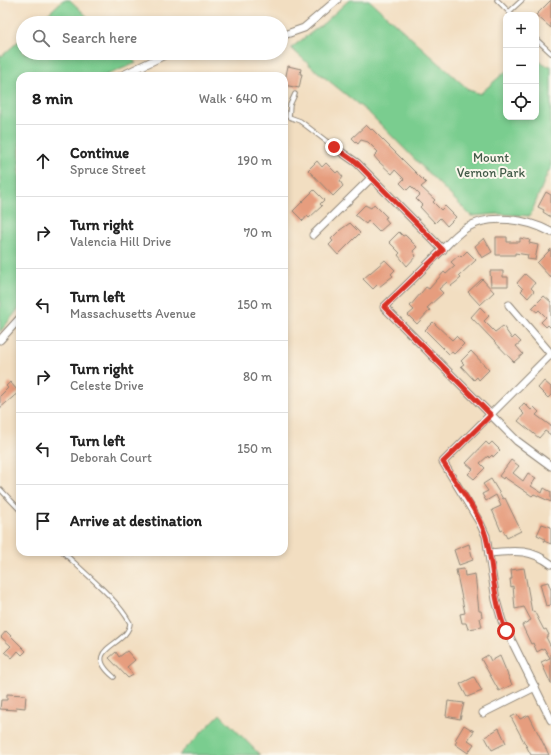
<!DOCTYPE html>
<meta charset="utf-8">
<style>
body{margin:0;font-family:Itim,sans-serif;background:#f6f6f6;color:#222}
.controls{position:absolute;right:12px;top:12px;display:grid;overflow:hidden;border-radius:8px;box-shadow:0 2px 6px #0003}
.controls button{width:36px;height:36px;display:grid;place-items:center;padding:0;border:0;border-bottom:1px solid #e0e0e0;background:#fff;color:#222;font:20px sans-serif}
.stop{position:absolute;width:12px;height:12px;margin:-9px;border:3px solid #d93025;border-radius:50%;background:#fff}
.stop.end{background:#d93025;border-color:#fff;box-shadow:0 1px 4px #0008}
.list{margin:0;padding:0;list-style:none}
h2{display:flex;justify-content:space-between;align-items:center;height:52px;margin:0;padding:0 16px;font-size:17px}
h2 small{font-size:13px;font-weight:400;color:#767676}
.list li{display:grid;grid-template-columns:26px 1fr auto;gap:12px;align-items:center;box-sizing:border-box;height:72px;padding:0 16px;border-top:1px solid #e0e0e0}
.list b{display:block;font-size:15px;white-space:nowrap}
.list p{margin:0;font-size:13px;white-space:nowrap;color:#767676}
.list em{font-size:13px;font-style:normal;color:#767676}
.icon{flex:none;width:22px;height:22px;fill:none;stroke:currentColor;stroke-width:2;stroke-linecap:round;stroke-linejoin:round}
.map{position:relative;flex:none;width:551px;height:755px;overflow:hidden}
.search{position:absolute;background:#fff;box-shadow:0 2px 6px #0003;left:16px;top:16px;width:272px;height:44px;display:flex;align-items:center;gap:10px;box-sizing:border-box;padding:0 14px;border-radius:22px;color:#767676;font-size:15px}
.panel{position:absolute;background:#fff;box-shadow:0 2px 6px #0003;left:16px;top:72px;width:272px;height:484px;border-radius:12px}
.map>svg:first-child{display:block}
.green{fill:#7acd8f;stroke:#527c5d}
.building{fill:#e69d7e}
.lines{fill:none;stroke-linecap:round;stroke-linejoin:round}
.service-casing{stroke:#8e8476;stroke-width:5.5}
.minor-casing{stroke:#8e8476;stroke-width:9}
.service{stroke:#fff;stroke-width:3.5}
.minor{stroke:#fff;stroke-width:7}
.route{stroke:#d93025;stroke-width:5}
.labels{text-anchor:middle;stroke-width:4;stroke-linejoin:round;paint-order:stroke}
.park-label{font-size:13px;fill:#435c49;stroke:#fbf7ec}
</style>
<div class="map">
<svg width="551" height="755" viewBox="0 0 551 755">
<rect width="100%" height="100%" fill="#fbf7ec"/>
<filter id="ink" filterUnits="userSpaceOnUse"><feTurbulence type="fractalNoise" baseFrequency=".025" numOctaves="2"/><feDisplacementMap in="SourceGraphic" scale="8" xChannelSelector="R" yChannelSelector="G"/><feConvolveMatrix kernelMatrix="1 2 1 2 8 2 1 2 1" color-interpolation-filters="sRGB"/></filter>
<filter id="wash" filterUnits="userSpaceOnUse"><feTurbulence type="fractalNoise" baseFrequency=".012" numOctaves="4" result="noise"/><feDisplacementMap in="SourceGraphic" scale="16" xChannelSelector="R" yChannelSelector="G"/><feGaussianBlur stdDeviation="0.9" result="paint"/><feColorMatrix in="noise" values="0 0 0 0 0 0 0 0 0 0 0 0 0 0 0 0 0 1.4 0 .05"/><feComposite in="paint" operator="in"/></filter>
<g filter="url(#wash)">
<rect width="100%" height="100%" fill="#f2dec1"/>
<g class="green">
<path d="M63,0H70L94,23H38Z"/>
<path d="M349,0H369L469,90L480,94L506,71V117H536V57L544,65L551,66V169L548,172L530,216L499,214L471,216L370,114L313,68L291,48L324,23Z"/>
<path d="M23,37V53H126L136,63L104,76H20V307L0,332V54L2,56Z"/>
<path d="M220,714L260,755H179Z"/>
</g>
<g id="blocks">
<g class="building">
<path d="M551,0V28L536,15Z"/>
<path d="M288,66L301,69L300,74H302L299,88L284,85Z"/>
<path d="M366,125L371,130L372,129L426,183L421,187L435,200L433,202L441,210L445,206L456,217L447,226L440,218L435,223L420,207L422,205L416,199L420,195L411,186L407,190L400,183L404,179L395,170L392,174L378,161L374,156L378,152L368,142L361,140L358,144L352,138Z"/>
<path d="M317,161L322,167L326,163L336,173L338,171L343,177L340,181L343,186L333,196L308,170Z"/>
<path d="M314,190L324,200L320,204L322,206L309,218L307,216L303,221L293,211Z"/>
<path d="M546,192L551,195V217L543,212L544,210L538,207Z"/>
<path d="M374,204L387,217L385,218L389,223L379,232L368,221L366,224L355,215L365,205L371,208Z"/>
<path d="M350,223L360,233L338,255L329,245L333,241L331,239L340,230Z"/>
<path d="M399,232L403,236L405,235L417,247L413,251L416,256L407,266L398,255L400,253L389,242Z"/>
<path d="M496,237H507V242H520V238L530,240L529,243L538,245L535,260L527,259L528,255L515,253V255H496Z"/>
<path d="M484,238L492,252L482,258L475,246Z"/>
<path d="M551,249V278L537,263Z"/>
<path d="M467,251L476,260L459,276L461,278L455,283L451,286L447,282L439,289L443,293L427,308L430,310L417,324L408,315L414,310L410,306L426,287L429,289L444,272L446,274L455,266L451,262L459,255L461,257Z"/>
<path d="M385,260L395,270L391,274L393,276L379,287L377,285L373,289L363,279Z"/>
<path d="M490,271H503V277H508V286H491Z"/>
<path d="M525,274L535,283L531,288L534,291L528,298L521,291L523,289L517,283Z"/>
<path d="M482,279L494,292L480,305L468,292Z"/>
<path d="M544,296L551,302V328L548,325L546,327L541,322L546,317L539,310L537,312L532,308Z"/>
<path d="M480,307L489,316L484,321L495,332L503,326L512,339L515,336L521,342L516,346L523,354L514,362L471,317Z"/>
<path d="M433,322L452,340L456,336L464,344L454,354L452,352L449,354L425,330Z"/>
<path d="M471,351L489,370L479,380L477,377L474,380L461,366L464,364L461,361Z"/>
<path d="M544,381L551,387V395L548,398L538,388Z"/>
<path d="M10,382L19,392L0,408V396L8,388L6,386Z"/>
<path d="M524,403L531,410L534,407L539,412L536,415L551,426V435L545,431L539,438L518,421L524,414L519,409Z"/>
<path d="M486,442L489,445L492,442L500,450L493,457L492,455L489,458L488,456L480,463L485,468L474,479L468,474L473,469L466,463Z"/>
<path d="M511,460L519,466L513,473L523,481L528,473L536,478L531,486L542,493L544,488L551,492V502L534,494L532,496L504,477L503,479L499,476Z"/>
<path d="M491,479L503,499L505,498L521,531L507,538L503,530L501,531L493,512L492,510L501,506L496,495L486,501L482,494L488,491L483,484Z"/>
<path d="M542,524L551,527V544L544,541L545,539L537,535Z"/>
<path d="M469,544L473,560L459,565L454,550Z"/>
<path d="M524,568L532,612L534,611L544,630L546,629L549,635L546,637L551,647V684L541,662L550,658L544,648L537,652L533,643L531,644L522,625L531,620L524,607L515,609L513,586L511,587L510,579H512L511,570Z"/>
<path d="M464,569L465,576L475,574L479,611H481L482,617L480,618L482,627L468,629L466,623H462L460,614L465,613L456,570Z"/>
<path d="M548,582L551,590V605L546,606L540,584Z"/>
<path d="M6,631L26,651L22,655L18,651L12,658L5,652L11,646L1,637Z"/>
<path d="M127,651L135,660L127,667L133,675L128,678L109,658L116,652L119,657Z"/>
<path d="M488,655L491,661L500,656L512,685L499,691L481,659Z"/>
<path d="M474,677L482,691L467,697L460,684Z"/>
<path d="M7,694L26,695L25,708L16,707V710L0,709L1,700H7Z"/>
<path d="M448,701L464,703L460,719L446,716Z"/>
<path d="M517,714L520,719L529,715L549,755H531L511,717Z"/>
<path d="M464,725L474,731L468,740L474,744L468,753L455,744L457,741L455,740Z"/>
<path d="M499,728L506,743L492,750L485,737Z"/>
</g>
</g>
</g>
<g filter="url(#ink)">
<use href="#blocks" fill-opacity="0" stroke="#8e8476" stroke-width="1"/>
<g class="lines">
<defs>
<g id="service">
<path d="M497,0L512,15"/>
<path d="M509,12L522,0"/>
<path d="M536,39L551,53"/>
<path d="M295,94L290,105L289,117L300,121L334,147"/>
<path d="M0,489L20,510"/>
<path d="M63,552C83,572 117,598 130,623C129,646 79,648 114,677"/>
</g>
<g id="minor">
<path d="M281,36L304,28L337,0"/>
<path d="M121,76L169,53"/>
<path d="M334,147L357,163L443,250"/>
<path d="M551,232C527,219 490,213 466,228C455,235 446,246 437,255C419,273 402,290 384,307L517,441L551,466"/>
<path d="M313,235L371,178"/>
<path d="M509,305L551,354"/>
<path d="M0,340L20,318"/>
<path d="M551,354L443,462L480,523L486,536L496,600L502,621L551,720"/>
<path d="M489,553C514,551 529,548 551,564"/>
<path d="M483,713L535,687"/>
</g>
</defs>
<use href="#service" class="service-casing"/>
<use href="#minor" class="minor-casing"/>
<use href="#service" class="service"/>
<use href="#minor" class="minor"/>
</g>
</g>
<g class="lines" filter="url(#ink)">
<path class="route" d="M334,147L357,163L443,250L384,307L491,415L443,462C456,483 480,514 486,537C494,568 493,601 506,631"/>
</g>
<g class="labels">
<g class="park-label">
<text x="491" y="162">Mount<tspan x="491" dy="15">Vernon Park</tspan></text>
</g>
</g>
</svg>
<div class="controls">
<button>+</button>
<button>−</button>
<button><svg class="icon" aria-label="locate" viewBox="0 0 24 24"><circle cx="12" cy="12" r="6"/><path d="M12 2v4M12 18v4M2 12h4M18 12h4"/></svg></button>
</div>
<div class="stop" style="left:506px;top:631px"></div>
<div class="stop end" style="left:334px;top:147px"></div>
<div class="search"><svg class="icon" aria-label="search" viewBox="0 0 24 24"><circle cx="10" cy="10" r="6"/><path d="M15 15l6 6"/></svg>Search here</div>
<section class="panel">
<h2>8 min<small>Walk · 640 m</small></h2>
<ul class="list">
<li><svg class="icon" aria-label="ahead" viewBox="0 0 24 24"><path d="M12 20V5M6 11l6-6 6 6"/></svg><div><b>Continue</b><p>Spruce Street</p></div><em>190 m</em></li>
<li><svg class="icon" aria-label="right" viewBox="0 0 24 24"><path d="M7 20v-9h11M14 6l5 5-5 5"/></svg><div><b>Turn right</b><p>Valencia Hill Drive</p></div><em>70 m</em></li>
<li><svg class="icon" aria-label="left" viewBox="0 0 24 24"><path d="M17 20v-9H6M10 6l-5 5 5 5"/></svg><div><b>Turn left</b><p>Massachusetts Avenue</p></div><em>150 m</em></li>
<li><svg class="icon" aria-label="right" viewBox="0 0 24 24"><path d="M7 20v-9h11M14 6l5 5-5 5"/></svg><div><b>Turn right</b><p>Celeste Drive</p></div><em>80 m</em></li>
<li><svg class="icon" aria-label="left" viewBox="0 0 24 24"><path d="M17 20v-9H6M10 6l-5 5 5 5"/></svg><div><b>Turn left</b><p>Deborah Court</p></div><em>150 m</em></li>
<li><svg class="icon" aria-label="arrive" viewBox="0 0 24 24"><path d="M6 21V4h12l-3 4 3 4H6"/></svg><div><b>Arrive at destination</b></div></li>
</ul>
</section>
</div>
